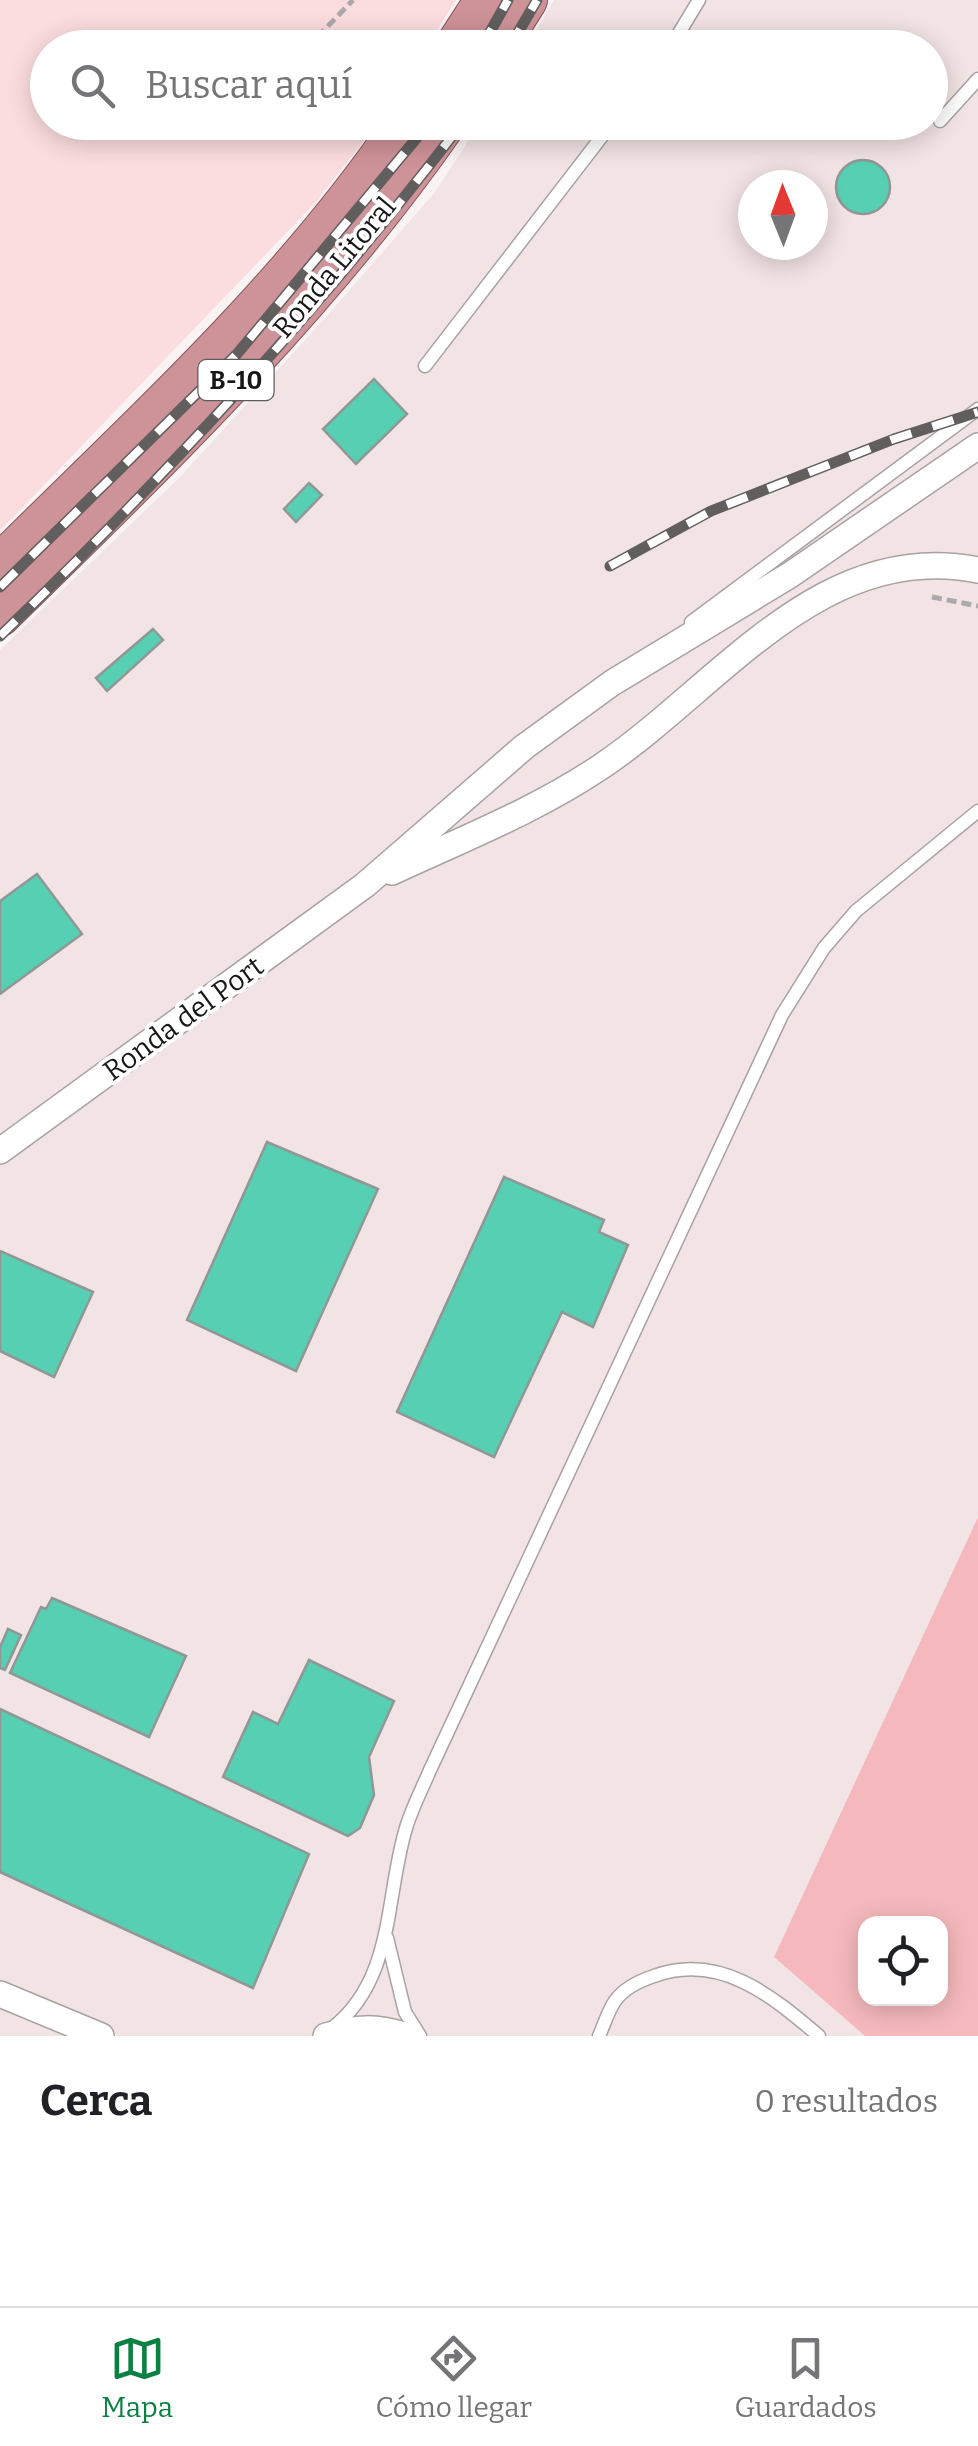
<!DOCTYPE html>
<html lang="es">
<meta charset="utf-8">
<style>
body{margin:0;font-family:Bitter,serif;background:#f2f2f2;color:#202124}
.controls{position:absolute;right:30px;bottom:30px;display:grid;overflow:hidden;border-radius:20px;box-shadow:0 5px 25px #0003}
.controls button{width:90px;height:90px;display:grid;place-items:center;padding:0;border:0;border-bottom:2px solid #e0e0e0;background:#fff;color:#202124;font:50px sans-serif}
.compass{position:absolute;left:738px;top:170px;width:90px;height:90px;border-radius:50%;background:#fff;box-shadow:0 5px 25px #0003;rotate:359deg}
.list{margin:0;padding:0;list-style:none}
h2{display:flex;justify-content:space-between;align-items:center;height:130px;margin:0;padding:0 40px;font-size:42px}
h2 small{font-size:32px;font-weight:400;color:#757577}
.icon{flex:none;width:55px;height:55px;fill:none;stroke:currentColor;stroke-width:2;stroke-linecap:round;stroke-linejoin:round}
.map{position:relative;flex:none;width:978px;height:2036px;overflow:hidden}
.search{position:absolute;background:#fff;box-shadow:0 5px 25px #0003;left:30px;right:30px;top:30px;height:110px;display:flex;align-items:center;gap:25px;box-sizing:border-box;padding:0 35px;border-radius:55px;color:#757577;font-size:38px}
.sheet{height:270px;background:#fff}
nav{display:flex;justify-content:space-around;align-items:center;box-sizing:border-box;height:140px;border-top:2px solid #e0e0e0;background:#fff;font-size:28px;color:#757577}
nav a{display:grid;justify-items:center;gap:5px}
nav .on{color:#0b8043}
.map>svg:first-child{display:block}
.built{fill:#f2e3e4;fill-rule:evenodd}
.green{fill:#fcdddf}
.water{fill:#f5b9bd;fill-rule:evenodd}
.building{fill:#56cfb3;stroke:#919795;stroke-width:2.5}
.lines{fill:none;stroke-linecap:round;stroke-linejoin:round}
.service-casing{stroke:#a8a2a2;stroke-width:15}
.minor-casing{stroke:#a8a2a2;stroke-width:28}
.trunk-casing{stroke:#86565a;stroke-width:42}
.path{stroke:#ada8a9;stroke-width:5;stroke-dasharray:10 5;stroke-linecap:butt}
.service{stroke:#fff;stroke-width:12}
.minor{stroke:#fff;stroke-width:25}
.trunk{stroke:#ce9398;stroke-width:40}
.rail-casing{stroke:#615e5e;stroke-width:11}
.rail{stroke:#fff;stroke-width:8;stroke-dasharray:22;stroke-linecap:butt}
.labels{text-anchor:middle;stroke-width:8;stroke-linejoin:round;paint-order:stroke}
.shield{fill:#fff;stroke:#5d5c5c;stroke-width:2.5}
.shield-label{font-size:25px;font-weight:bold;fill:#181616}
.street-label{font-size:28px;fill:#181616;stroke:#fff}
</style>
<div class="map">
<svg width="978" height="2036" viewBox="0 0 978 2036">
<rect width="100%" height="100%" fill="#faf3f4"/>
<path class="built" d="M554,0H978V1517L774,1957L865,2036H0V650L180,477L326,317L435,192L480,123L930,122V48L526,47ZM753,185H813V245H753Z"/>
<path class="green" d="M0,0H456L426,47L48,48V122L378,123L315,203L0,531Z"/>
<path class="water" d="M978,1517V2036H865L774,1957ZM866,1924H940V1998H866Z"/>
<g class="building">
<circle cx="863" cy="187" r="27"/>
<path d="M374,379L407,414L356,464L323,429Z"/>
<path d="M309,483L322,495L296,522L284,509Z"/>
<path d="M153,629L163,640L107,691L96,678Z"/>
<path d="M37,874L82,934L0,994V901Z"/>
<path d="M267,1142L378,1189L296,1371L187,1320Z"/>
<path d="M504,1177L604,1220L599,1232L628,1245L593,1327L562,1312L494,1457L397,1412Z"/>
<path d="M0,1251L93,1292L54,1377L0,1351Z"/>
<path d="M52,1598L186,1656L149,1737L10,1673L41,1607L46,1609Z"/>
<path d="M8,1629L21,1635L5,1670L0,1668V1647Z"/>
<path d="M309,1660L394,1701L369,1757L374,1795L360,1828L348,1836L223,1777L253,1712L278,1724Z"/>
<path d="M0,1709L309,1854L253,1988L0,1872Z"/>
</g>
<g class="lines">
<defs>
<g id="service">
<path d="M670,48L699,0"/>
<path d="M940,121L978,79"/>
<path d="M425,366L613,122"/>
<path d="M691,622L978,409"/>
<path d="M387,1938L405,2012L420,2036"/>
<path d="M331,2029C395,1980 385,1897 406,1828C412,1808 422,1789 430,1770L782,1015L824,948L856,911L978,811"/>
<path d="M599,2036C604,2025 608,2011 615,2001C624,1988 639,1981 654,1976C720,1952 772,1996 819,2036"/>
</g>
<g id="minor">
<path d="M392,872C463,839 537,810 602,766C718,688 821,538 978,570"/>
<path d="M0,1151L365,885L524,747L612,683L790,575L978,446"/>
<path d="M0,1994L101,2036"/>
<path d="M326,2036C355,2027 377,2026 406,2036"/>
</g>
<g id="trunk">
<path d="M454,48L485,0"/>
<path d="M497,48L527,0"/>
<path d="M0,564C141,424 292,288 404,122"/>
<path d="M0,616C159,460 319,306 447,122"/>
</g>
</defs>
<use href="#service" class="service-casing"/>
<use href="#minor" class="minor-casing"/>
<use href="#trunk" class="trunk-casing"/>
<g class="path">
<path d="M307,48L353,0"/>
<path d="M932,597L978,606"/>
</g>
<use href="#service" class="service"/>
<use href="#minor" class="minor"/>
<use href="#trunk" class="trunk"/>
<defs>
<g id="rail">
<path d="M481,48L508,0"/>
<path d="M509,48L537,0"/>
<path d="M610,566L711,511L894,439L978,412"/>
<path d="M0,587L237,354L430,122"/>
<path d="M0,636C169,473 320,309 463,122"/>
</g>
</defs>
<use href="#rail" class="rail-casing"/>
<use href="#rail" class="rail"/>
</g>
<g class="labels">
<rect class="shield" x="198.5" y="360" width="75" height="40" rx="8"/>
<g class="shield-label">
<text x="236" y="389">B-10</text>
</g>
<g class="street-label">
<text transform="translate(334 267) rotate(-50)" y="10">Ronda Litoral</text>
<text transform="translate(183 1018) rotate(-36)" y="10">Ronda del Port</text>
</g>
</g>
</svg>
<div class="controls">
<button><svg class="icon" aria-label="locate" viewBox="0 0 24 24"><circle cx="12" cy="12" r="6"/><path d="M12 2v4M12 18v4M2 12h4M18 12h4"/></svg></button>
</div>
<svg class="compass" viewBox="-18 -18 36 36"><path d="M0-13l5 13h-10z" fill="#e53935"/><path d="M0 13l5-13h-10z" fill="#757577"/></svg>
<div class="search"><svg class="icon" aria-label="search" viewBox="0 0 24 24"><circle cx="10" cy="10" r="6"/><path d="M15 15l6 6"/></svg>Buscar aquí</div>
</div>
<section class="sheet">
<h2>Cerca<small>0 resultados</small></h2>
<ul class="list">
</ul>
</section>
<nav>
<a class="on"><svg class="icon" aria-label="map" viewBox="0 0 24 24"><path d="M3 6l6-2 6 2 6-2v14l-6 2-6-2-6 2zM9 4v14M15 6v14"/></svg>Mapa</a>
<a><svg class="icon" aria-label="directions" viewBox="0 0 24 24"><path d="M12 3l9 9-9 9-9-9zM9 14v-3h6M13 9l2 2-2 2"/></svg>Cómo llegar</a>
<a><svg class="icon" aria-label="saved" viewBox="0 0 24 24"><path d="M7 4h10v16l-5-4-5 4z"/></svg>Guardados</a>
</nav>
